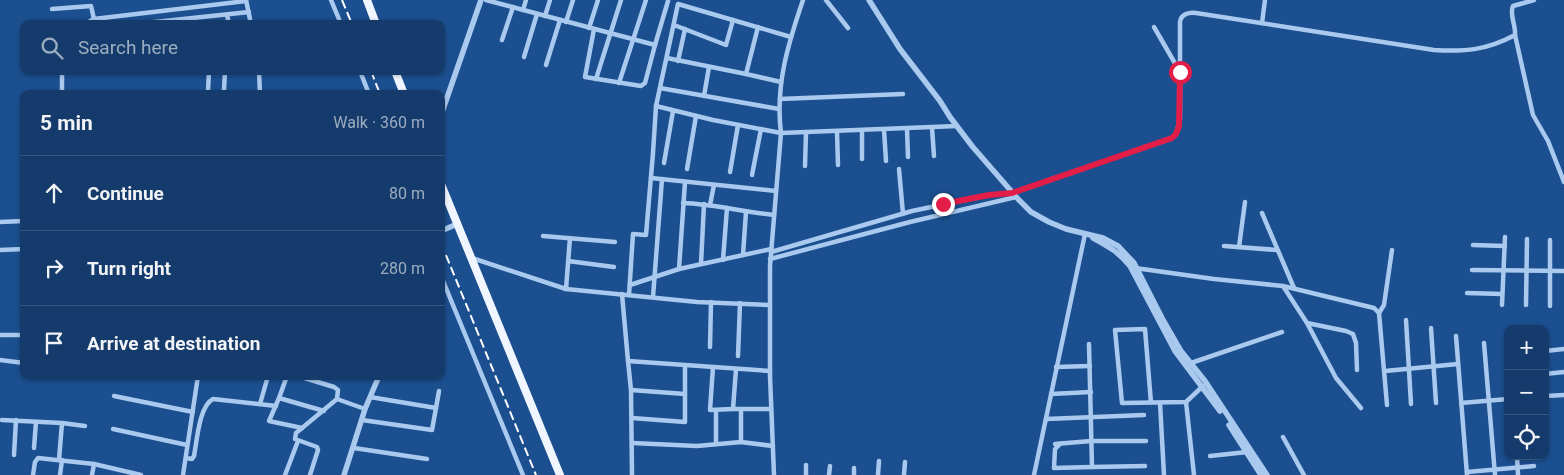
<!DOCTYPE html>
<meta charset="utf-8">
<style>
body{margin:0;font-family:Roboto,sans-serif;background:#214673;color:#f1f3f6}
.controls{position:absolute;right:15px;bottom:15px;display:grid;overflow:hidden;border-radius:10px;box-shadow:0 1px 4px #0004}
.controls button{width:45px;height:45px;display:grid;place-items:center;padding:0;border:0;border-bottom:1px solid #33557e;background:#143b6b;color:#f1f3f6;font:25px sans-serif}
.stop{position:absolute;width:15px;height:15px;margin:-11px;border:4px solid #e11d48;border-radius:50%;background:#fff}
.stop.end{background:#e11d48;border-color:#fff;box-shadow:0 1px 5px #0008}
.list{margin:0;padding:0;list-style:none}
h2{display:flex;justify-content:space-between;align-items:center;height:65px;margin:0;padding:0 20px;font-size:21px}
h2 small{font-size:16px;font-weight:400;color:#9dadc1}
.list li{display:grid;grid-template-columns:32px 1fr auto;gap:15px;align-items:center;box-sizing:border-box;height:75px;padding:0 20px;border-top:1px solid #33557e}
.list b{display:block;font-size:19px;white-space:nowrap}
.list em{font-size:16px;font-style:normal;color:#9dadc1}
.icon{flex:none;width:28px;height:28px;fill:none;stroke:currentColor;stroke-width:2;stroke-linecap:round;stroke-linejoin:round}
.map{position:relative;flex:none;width:1564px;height:475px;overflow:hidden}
.search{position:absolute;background:#143b6b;box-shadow:0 1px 4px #0004;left:20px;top:20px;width:425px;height:55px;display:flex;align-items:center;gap:12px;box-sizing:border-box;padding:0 18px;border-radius:10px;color:#9dadc1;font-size:19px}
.panel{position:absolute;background:#143b6b;box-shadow:0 1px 4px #0004;left:20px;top:90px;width:425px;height:290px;border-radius:10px}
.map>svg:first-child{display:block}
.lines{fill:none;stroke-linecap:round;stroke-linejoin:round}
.minor{stroke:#a9c9ee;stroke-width:4.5}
.tertiary{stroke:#a9c9ee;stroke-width:5.5}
.primary{stroke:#f0f6ff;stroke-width:8}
.rail{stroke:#fff;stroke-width:2;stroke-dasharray:9 4;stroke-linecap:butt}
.route{stroke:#e11d48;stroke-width:6}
</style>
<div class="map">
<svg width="1564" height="475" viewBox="0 0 1564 475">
<rect width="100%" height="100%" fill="#1b4f8f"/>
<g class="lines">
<g class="minor">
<path d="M246,0L251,24"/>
<path d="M331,0L341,24"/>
<path d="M486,0L655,45L645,83L641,86L585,77L594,29"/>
<path d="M826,0L848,28"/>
<path d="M52,9L91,6L94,19"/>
<path d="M523,10L526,0"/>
<path d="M227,15L229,24"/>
<path d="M545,16L550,0"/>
<path d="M566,22L573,0"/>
<path d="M1262,23L1265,0"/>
<path d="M90,24V21L94,19L246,1"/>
<path d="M136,24L249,12"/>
<path d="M674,25L726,45L733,20"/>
<path d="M758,27L746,74L781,82"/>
<path d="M1154,27L1180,72"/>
<path d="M589,28L598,0"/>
<path d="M1515,35L1533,115L1548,141L1564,182"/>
<path d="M502,40L513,7"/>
<path d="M655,45L668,1"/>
<path d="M524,57L537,14"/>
<path d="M667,58L746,74"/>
<path d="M678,61L685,29"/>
<path d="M546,65L560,20"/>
<path d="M62,71V94"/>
<path d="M209,71L208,91L210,94"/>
<path d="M259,71L260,94"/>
<path d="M360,71L369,94"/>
<path d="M596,79L621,0"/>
<path d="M619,83L646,0"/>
<path d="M660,88L779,109"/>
<path d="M222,94L224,90L225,71"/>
<path d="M704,96L709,67"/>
<path d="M780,99L903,94"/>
<path d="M656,106L678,4L791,37"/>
<path d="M932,128L934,156"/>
<path d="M907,129L908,157"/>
<path d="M884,130L886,161"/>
<path d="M837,132L838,165"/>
<path d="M862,159V131"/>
<path d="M664,163L673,111"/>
<path d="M805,166L806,132"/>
<path d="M687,169L696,116"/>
<path d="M899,169L903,214"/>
<path d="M730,172L738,125"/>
<path d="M752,175L761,129"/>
<path d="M651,178L776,191"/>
<path d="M683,203C714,204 743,212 774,215"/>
<path d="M710,205L714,185"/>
<path d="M1262,213L1294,288"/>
<path d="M0,222L24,221"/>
<path d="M543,236L615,242"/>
<path d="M1473,245L1505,246"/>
<path d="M1224,246L1277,250"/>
<path d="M1239,247L1245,202"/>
<path d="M0,250L24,249"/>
<path d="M771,252L912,211L989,195L1012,193L1172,138L1176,134L1180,119V22C1181,14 1189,12 1196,13L1434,50C1465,52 1487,50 1515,35C1516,25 1509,14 1513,6L1534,0"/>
<path d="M743,255L746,212"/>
<path d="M472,258L566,289L697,302L770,305"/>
<path d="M770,259L910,222L1016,197"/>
<path d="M723,260L727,208"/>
<path d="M568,261L614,267"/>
<path d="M701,264L704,204"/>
<path d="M1135,268L1214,279L1283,286L1374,308L1379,313L1387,405"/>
<path d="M679,269L685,182"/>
<path d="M1472,270L1564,271"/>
<path d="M441,276L523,475"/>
<path d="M630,285L679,269L771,249"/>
<path d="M1283,286L1307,323L1336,378L1361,408"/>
<path d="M566,289L570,238"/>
<path d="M1467,293L1502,294"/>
<path d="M622,294L628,361"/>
<path d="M629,295L633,234L646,235L653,153L656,106L713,120L781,133L957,126"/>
<path d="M653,297L662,179"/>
<path d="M1502,305L1505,237"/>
<path d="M1526,305L1527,239"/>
<path d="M1550,306V240"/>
<path d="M1379,313L1384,305L1392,250"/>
<path d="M1406,320L1411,404"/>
<path d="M1307,323L1346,331L1353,334L1356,343L1357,370"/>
<path d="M1431,328L1436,403"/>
<path d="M0,335H24"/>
<path d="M1456,336L1467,475"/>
<path d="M1484,343L1495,475"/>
<path d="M1089,344L1092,467L1145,466"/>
<path d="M1508,345V346"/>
<path d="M710,347L711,302"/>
<path d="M1545,351L1564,349"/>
<path d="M738,356L740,303"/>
<path d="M0,360L24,363"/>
<path d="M1191,363L1282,332"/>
<path d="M713,367L710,410L733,409"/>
<path d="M1056,367L1090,366"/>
<path d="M736,369L733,409H771"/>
<path d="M1385,371L1458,364"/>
<path d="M1545,374L1564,372"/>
<path d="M287,376L279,398L324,411"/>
<path d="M298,376L334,387L338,390L337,399"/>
<path d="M631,390L685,394"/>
<path d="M1051,394L1091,392"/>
<path d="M114,396L193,412"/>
<path d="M1545,396L1564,395"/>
<path d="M279,398L269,421L302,428"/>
<path d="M1186,402L1194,475"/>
<path d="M1151,403L1145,329L1115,330L1122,403L1186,402L1203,386"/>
<path d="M1160,403L1164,475"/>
<path d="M1461,403L1508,399"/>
<path d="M260,404L268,376"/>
<path d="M436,408L439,391"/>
<path d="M741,409V442"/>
<path d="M716,410V444"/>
<path d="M632,418L685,422V366"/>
<path d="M1046,419L1144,415"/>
<path d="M2,420L62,423L59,460"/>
<path d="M362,420L432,430L436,408L370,397"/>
<path d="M62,423L85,426"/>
<path d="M113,429L187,445"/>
<path d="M1283,437L1304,475"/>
<path d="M632,443L697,446L741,442L773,446"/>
<path d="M1055,444L1091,441H1146"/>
<path d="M1060,444L1055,449L1054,468L1092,467"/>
<path d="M34,448L36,422"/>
<path d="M354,448L427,459"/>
<path d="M14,455L16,420"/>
<path d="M1210,456L1247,452"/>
<path d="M1517,456L1518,475"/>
<path d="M186,458L192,459L194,456C197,441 199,406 213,399L276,406"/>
<path d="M806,465V475"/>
<path d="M1467,472L1534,466"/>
<path d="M33,475L35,462L38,458L94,464L141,475"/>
<path d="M60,475L62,460"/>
<path d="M92,475L94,464"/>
<path d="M183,475L198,376"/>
<path d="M285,475L298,441"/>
<path d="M310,475L318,450L317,447L295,439L296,433L337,399L365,409"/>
<path d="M632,475L631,390L628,361L770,371"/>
<path d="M774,475L770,376V266L781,133C775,86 788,44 803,0"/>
<path d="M829,475L830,466"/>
<path d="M854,475V468"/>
<path d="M878,475L879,461"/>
<path d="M904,475L905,462"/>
<path d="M1034,475L1085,234"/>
</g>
<g class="tertiary">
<path d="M869,0L900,49L940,101L950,117L972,146L1018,199L1031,212L1049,222L1066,229L1103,238L1118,246L1134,263L1162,318L1181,351L1205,381L1267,475"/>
<path d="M441,115L481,0"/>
<path d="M441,231L457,224"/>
<path d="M1093,238C1108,246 1120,253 1130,266L1175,351L1220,411"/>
<path d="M1229,425L1261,475"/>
<path d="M344,475L365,409L379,376"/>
</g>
<g class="primary">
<path d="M367,0L376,24"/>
<path d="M395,71L404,94"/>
<path d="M441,184L560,475"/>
</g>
<g class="rail">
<path d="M342,0L352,24"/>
<path d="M371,71L380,94"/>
<path d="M441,243L536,475"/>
</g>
</g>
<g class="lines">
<path class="route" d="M943,204L989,195L1012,193L1172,138L1176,134L1179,126L1180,72"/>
</g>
</svg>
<div class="controls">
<button>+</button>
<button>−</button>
<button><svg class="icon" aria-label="locate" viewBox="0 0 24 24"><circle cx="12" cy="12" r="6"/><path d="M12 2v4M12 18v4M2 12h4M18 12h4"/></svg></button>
</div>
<div class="stop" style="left:1180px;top:72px"></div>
<div class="stop end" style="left:943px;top:204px"></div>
<div class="search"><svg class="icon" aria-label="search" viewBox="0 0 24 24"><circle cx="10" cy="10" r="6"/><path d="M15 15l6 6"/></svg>Search here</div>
<section class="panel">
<h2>5 min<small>Walk · 360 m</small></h2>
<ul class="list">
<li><svg class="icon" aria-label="ahead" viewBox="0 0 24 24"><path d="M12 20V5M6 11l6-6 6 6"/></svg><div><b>Continue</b></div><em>80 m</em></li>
<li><svg class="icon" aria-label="right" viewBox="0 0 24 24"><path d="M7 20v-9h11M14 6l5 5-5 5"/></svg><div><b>Turn right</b></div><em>280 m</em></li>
<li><svg class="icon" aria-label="arrive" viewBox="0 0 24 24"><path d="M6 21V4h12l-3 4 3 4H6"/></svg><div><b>Arrive at destination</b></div></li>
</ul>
</section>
</div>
